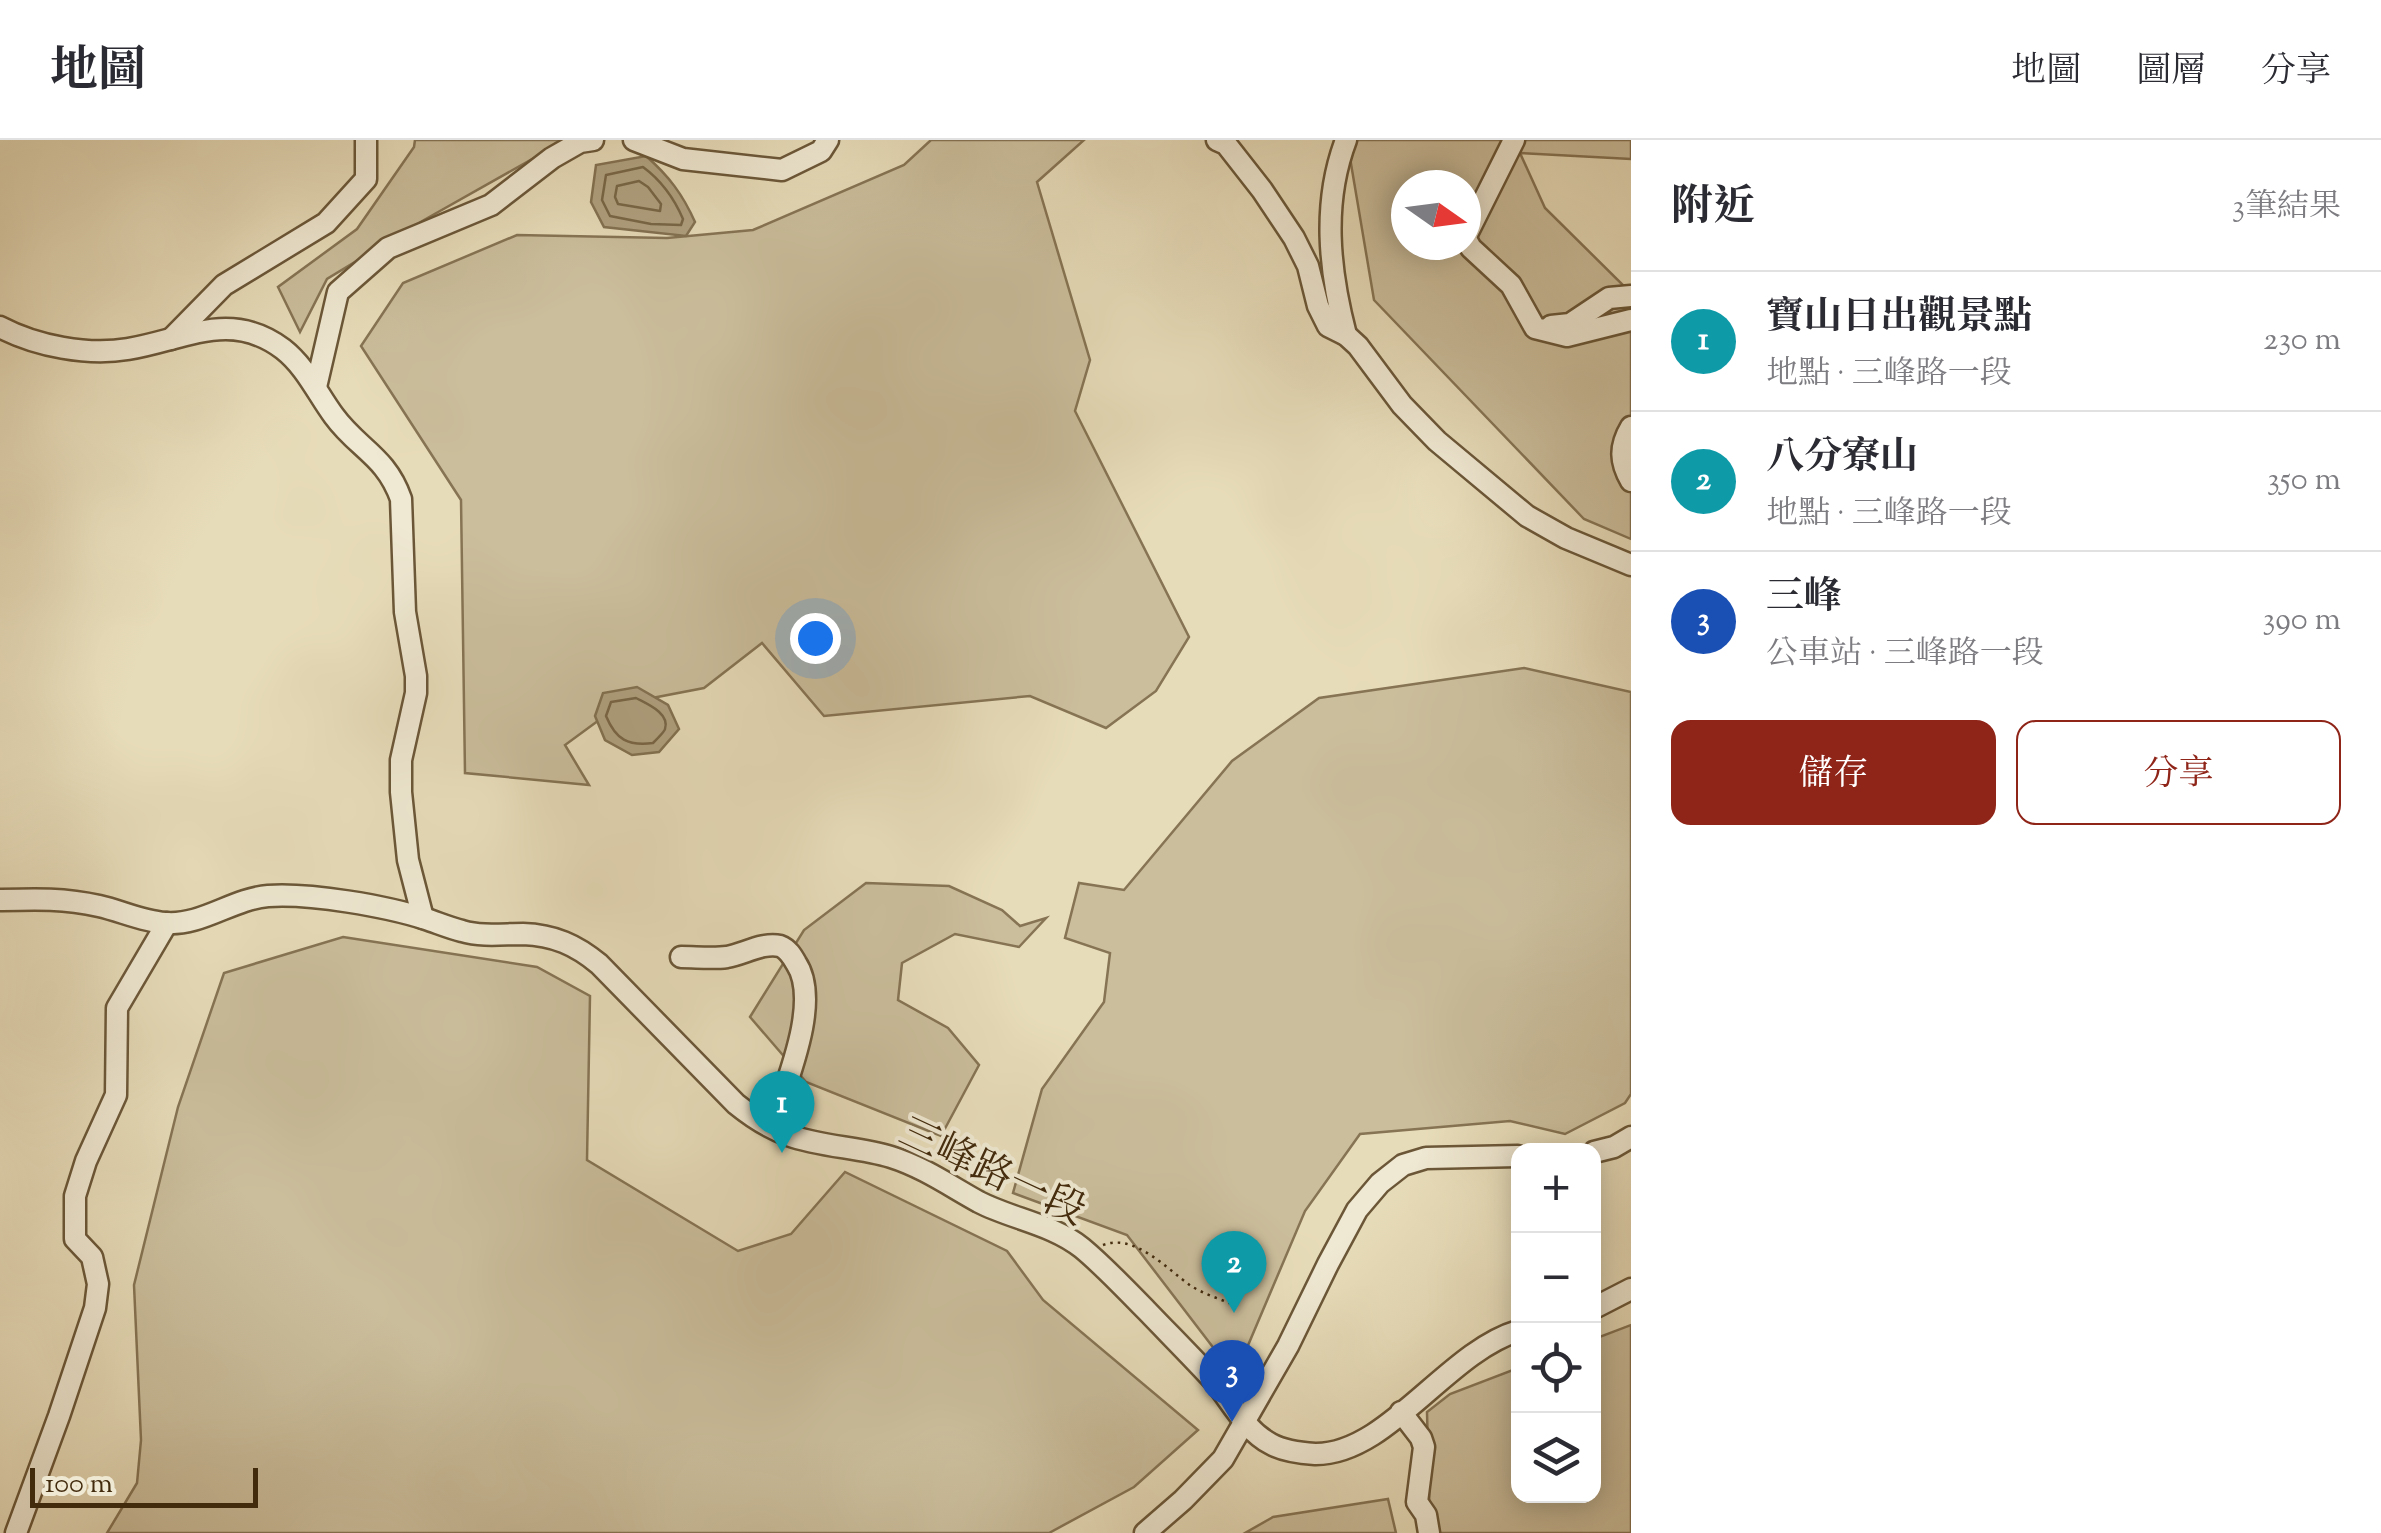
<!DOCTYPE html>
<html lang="zh-TW">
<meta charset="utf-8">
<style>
body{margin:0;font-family:"Sorts Mill Goudy","Noto Serif TC",serif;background:#f2f2f3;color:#2b2b33}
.controls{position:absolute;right:30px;bottom:30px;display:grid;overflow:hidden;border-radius:20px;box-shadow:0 5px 25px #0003}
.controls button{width:90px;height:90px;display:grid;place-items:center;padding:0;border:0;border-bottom:2px solid #e1e1e2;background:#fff;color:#2b2b33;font:50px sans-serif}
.compass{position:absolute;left:1391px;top:30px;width:90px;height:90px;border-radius:50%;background:#fff;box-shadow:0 5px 25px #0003;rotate:104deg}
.scale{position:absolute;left:30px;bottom:25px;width:228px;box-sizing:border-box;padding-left:10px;border:5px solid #422b0d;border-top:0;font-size:28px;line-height:35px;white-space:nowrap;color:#422b0d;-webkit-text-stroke:8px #efe8d2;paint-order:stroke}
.you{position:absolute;left:815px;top:498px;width:35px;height:35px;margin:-25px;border:8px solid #fff;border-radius:50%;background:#1a73e8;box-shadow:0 0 0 15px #1a73e833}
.badge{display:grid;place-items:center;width:65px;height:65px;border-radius:50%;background:#8f2418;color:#fff;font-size:32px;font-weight:700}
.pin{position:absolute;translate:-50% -82px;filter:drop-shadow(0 2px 5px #0008)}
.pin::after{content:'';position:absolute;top:52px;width:35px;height:30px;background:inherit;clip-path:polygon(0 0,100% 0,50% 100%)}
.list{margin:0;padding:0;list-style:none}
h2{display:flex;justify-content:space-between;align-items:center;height:130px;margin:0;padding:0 40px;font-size:42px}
h2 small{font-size:32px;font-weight:400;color:#7c7c81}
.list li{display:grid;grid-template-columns:65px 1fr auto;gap:30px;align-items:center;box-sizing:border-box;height:140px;padding:0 40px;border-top:2px solid #e1e1e2}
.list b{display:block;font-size:38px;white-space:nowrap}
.list p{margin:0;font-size:32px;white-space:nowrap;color:#7c7c81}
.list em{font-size:32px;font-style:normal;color:#7c7c81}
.actions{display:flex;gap:20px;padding:30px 40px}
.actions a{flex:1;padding:22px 0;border:2px solid #8f2418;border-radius:20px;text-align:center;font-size:35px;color:#8f2418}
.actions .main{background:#8f2418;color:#fff}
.icon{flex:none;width:55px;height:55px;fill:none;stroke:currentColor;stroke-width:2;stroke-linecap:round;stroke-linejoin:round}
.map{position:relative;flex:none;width:1631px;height:1393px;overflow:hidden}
header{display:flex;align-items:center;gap:60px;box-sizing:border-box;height:140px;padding:0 50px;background:#fff;border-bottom:2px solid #e1e1e2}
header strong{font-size:48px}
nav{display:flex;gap:55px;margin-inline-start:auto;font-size:35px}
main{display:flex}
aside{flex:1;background:#fff}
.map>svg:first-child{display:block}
.green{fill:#cbbe9c;stroke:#867454;stroke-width:2.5;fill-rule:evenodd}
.water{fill:#afa07f;stroke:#837151;stroke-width:2.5}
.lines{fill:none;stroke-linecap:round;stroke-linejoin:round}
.shore{stroke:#786646;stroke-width:2.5}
.minor-casing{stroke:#6b5738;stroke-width:25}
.path{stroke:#422b0d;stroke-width:2.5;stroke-dasharray:2.5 5;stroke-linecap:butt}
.minor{stroke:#efe8d2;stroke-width:20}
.labels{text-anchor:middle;stroke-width:8;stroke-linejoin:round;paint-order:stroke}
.street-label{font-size:40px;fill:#422b0d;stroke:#efe8d2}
</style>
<header>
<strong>地圖</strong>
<nav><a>地圖</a><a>圖層</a><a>分享</a></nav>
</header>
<main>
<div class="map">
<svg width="1631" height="1393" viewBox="0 0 1631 1393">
<rect width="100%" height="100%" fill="#e7dcb9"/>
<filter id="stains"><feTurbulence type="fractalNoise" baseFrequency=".002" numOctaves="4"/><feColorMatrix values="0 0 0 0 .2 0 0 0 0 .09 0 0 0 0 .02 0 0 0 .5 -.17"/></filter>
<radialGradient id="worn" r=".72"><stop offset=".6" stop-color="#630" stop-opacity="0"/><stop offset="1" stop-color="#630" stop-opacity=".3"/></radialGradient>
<g class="green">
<path d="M415,0H566L424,80L327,139L300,192L278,147L357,89L414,7Z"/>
<path d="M931,0H1084L1037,42L1090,220L1075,271L1189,497L1156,551L1106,588L1030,556L824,576L762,503L704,548L621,564L565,605L589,645L465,633L461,360L361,206L403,143L517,95L667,98L753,90L904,25Z"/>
<path d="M1347,0H1631V19L1520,13L1545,68L1631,153V399L1584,379L1374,160ZM1406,45H1466V105H1406Z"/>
<path d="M1524,528L1631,552V954L1625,963L1565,994L1510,981L1360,994L1305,1071L1235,1236L1127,1095L1013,1053L1042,949L1104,862L1110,813L1065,798L1079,743L1124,750L1232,621L1319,558Z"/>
<path d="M866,743L949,746L1002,770L1020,786L1046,778L1019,807L955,794L902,823L898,860L948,888L979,925L941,996L806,942L750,877L804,790Z"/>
<path d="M343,797L537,827L590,856L587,1020L738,1111L791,1094L845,1032L1007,1111L1043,1160L1198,1290L1134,1347L1049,1393H107L137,1343L141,1300L134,1145L178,967L224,833Z"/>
<path d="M1631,1185V1393H1430L1427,1272L1450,1254L1518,1228V1356H1594V1199Z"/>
<path d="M1388,1359L1396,1393H1245L1273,1377Z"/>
</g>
<g class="water">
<path d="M646,16C669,36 683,55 695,82L686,96L604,87L591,62L596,25Z"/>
<path d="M637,547L668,565L679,589L659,612L632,615L605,600L595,576L603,553Z"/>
</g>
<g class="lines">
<g class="shore">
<path d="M643,27C662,41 674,58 683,79L681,85L651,84L610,76L602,60L606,35Z"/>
<path d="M639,41L648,47L661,64L660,71L618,64L615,57L617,46Z"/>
<path d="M636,558C647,564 670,573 665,589C665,591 654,602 653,603C628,606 616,600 606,576L611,562Z"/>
</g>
<defs>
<g id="minor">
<path d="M634,0L683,19L782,30L821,11L828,0"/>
<path d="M1217,0L1226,4L1262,50L1294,98L1308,126L1318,166L1328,186L1346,195L1358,206L1402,265L1437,301L1527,376L1566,398L1631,425"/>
<path d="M1466,96L1514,0"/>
<path d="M1466,99L1471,108L1511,145L1535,188L1567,196L1631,180"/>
<path d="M1551,186L1570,184L1609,158L1631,156"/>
<path d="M0,187C36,206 88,216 128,209C184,200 230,169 283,209C306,227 317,253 334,276C358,309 386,316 401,359L405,472L416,536V553L401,620V652L408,720L423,778"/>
<path d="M1346,195C1329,130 1322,63 1346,0"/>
<path d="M171,199L224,145L326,83L366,39V0"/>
<path d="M316,247L338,152L388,108L491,65L552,18L580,2L593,0"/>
<path d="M1631,287C1619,307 1620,322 1631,341"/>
<path d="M0,760C35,759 64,758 99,766C121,771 142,781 165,783C202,786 232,759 268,756C310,753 386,766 426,779C438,783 450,788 462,791C482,797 503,794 523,794C554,795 576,805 599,824L736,964C752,977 769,988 788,995C821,1007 858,1007 891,1017C923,1027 950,1046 979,1062C1012,1079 1052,1084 1082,1108C1105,1127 1126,1150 1147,1171C1170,1195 1193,1218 1215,1242C1232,1263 1246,1291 1271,1304C1282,1310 1301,1313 1315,1314C1387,1315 1447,1212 1518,1191"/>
<path d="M681,817C696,817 712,819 727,817C744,814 763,802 780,806C788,809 792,816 796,823C822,862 785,945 772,987"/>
<path d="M1594,1012L1614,1007L1631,997"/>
<path d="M1594,1168L1631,1149"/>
<path d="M1401,1272L1421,1298L1424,1307L1417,1362L1426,1375L1429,1393"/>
<path d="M16,1393L59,1276L95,1168L98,1144L92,1117L75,1099V1056L86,1021L116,955L117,868L167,783"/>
<path d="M1145,1393L1183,1360L1223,1319L1288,1206L1328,1124L1357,1070L1380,1043L1403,1025L1426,1018L1518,1016"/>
</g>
</defs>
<use href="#minor" class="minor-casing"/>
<path class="path" d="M1103,1105C1135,1093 1167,1129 1191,1146C1204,1154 1220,1159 1234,1165"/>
<use href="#minor" class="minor"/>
</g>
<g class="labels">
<g class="street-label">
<text transform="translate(993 1030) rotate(25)" y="14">三峰路一段</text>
</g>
</g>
<rect width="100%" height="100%" filter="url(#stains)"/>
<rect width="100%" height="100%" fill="url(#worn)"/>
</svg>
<div class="controls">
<button>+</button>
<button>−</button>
<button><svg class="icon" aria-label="locate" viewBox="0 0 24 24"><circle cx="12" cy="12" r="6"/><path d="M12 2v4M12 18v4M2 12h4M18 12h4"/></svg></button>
<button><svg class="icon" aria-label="layers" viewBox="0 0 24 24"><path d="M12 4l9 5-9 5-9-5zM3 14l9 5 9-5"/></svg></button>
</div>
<svg class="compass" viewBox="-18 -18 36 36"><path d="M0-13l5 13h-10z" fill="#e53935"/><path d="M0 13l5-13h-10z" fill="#7c7c81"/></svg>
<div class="scale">100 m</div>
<div class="you"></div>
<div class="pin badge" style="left:782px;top:1013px;background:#0f9aa8">1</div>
<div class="pin badge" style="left:1234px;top:1173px;background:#0f9aa8">2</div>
<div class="pin badge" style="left:1232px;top:1282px;background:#1a4fb4">3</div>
</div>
<aside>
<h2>附近<small>3筆結果</small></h2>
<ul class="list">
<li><span class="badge" style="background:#0f9aa8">1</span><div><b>寶山日出觀景點</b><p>地點 · 三峰路一段</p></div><em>230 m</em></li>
<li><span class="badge" style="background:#0f9aa8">2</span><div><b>八分寮山</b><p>地點 · 三峰路一段</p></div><em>350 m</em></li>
<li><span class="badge" style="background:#1a4fb4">3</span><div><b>三峰</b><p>公車站 · 三峰路一段</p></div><em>390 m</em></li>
</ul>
<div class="actions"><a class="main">儲存</a><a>分享</a></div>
</aside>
</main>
